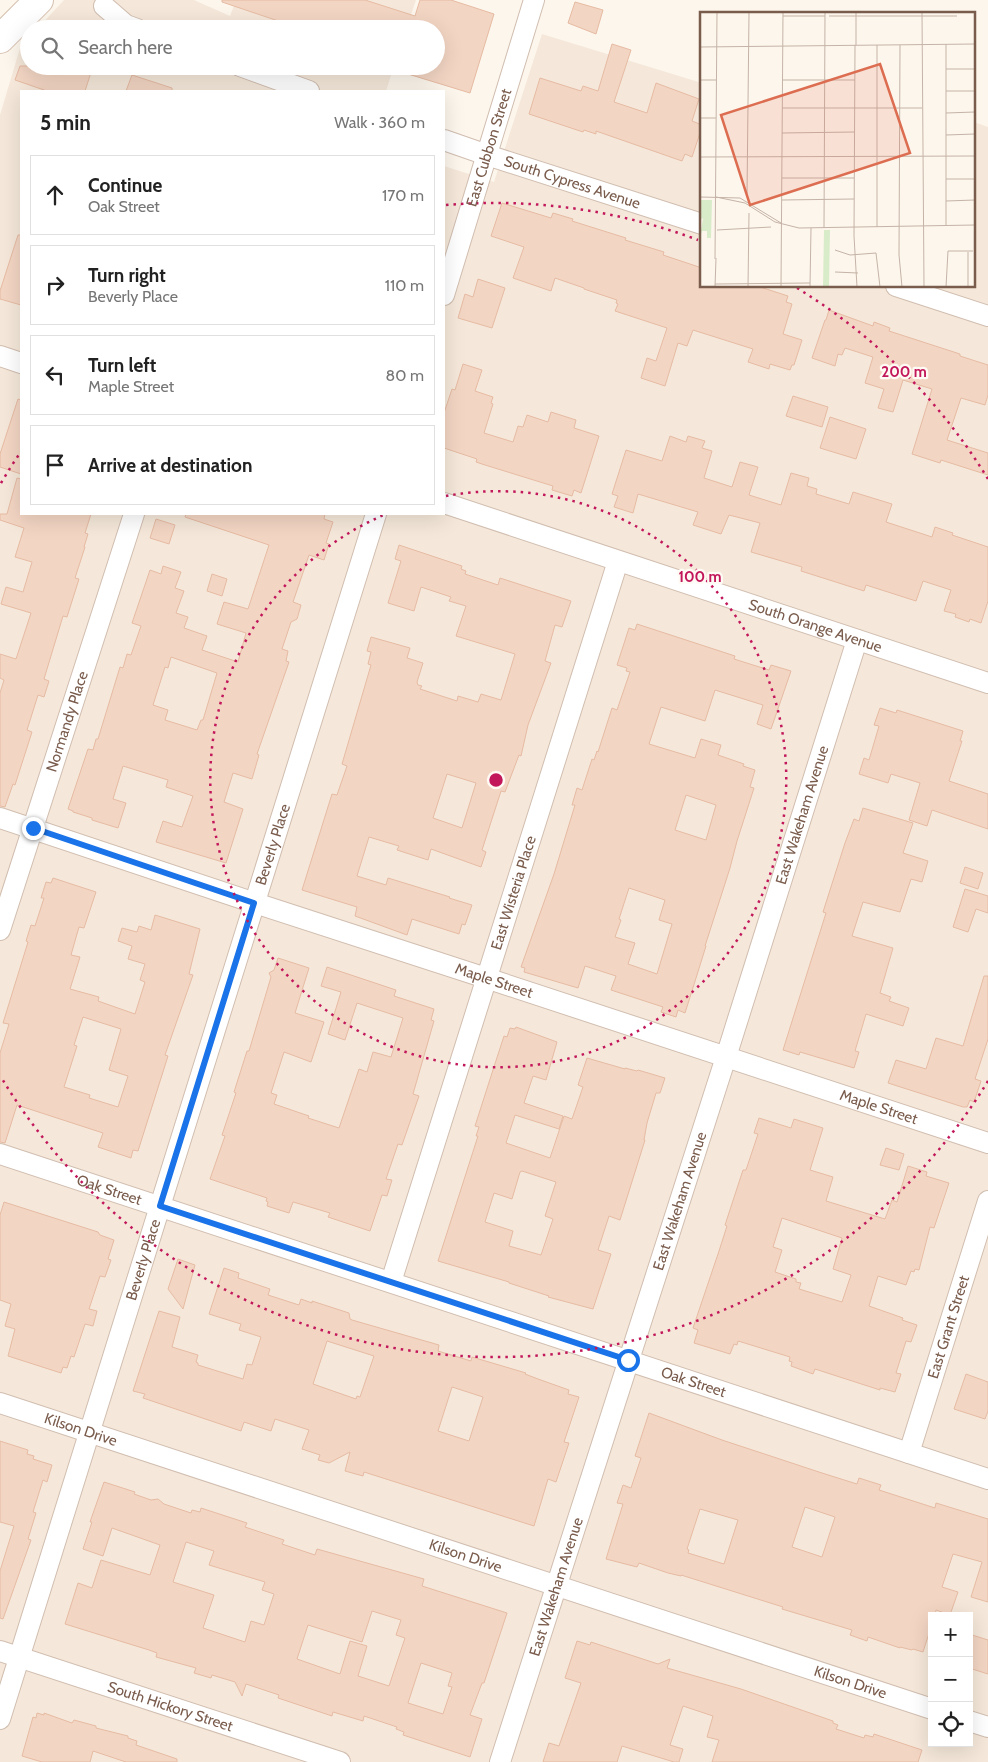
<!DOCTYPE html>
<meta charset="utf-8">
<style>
body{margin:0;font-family:Cabin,sans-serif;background:#f6f6f6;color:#222}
.controls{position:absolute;right:15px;bottom:15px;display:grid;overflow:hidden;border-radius:0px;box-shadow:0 5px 20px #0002}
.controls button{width:45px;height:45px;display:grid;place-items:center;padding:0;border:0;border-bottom:1px solid #e0e0e0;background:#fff;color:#222;font:25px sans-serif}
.stop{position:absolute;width:15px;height:15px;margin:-11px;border:4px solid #1a73e8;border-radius:50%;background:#fff}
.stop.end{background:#1a73e8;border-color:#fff;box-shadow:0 1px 5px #0008}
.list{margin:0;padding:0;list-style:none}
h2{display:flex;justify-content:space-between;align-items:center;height:65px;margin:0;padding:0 20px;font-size:21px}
h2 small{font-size:16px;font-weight:400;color:#767676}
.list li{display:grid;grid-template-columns:32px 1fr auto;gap:15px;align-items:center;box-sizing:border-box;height:80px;margin:0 10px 10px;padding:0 10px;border:1px solid #e0e0e0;border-radius:0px}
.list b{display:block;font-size:19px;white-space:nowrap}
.list p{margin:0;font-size:16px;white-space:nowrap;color:#767676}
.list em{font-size:16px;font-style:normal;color:#767676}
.icon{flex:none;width:28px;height:28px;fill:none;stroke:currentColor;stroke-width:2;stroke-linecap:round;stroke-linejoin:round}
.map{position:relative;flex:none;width:988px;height:1762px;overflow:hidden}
.search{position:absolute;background:#fff;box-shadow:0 5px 20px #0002;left:20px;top:20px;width:425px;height:55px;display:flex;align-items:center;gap:12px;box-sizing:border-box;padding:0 18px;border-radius:28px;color:#767676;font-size:19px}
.panel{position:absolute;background:#fff;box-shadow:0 5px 20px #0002;left:20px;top:90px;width:425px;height:425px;border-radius:0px}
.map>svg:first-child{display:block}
.residential{fill:#f5e8da;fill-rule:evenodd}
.building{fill:#f3d5c3;stroke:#e6bba3;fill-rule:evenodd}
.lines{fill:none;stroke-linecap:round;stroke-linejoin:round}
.street-casing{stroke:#d1beb0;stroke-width:22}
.secondary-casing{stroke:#d6c0b0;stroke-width:30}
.street{stroke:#fff;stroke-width:20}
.secondary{stroke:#fff;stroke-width:28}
.route{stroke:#1a73e8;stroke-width:6}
.ring{fill:none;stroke:#c2185b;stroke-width:2.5;stroke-dasharray:2.5 5}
.labels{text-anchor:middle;stroke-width:4.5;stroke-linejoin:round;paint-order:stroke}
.street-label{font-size:15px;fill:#7a5c4d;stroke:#fffaf3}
.inset-road{fill:none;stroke:#c5b3a7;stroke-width:1}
.view{fill:#dc6d51;fill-opacity:0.15;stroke:#dc6d51;stroke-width:2.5}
.inset-edge{fill:none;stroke:#7a5c4d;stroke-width:2.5}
.centre{fill:#c2185b;stroke:#fffaf3;stroke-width:2.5}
.ring-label{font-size:15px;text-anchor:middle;font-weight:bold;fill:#c2185b;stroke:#fffaf3;stroke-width:4.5;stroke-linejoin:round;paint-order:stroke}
</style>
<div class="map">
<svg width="988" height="1762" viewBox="0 0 988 1762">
<rect width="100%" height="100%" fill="#fdf6ec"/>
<g class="residential">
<path d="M64,0H194L230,16L236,0H416L406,29H37Z"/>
<path d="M542,34L702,83V286H974V122L988,127V1762H0V115L20,48L29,38V66H394L386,91H21V514H444V166L494,182ZM932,1616H969V1743H932Z"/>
</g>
<g class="building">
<path d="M222,0H365L415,16L420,0H451L494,14L470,93L395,70L396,66H436V29H302L222,2Z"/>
<path d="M575,2L603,10L596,34L568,23Z"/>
<path d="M612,44L631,50L614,102L647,113L656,83L699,99L692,121L702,125V127L692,157L685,154L682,161L596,131V134L584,130L583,132L529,114L540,78L581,91L583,86L598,91Z"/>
<path d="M20,66H93L85,91H47L15,80Z"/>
<path d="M132,75L172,88V91H126Z"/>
<path d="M502,203L551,218L553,213L573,219L572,221L626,238L625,240L664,252L663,255L702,268V286H757L788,296L786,302L792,304L783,334L802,340L794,365H792L790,370L770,364L769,369L748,362L753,349L693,330L687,346L678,343L665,386L641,378L647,358L656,361L667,328L615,311L618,304L616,303L617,300L584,289V288L555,278L551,291L513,278L524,247L491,236Z"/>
<path d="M18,235H21V305L0,299V291Z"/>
<path d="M478,279L505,288L492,328L458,318L465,294L473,297Z"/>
<path d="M829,310L873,326L874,322L890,328L889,331L960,354V356L988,365V395L985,405L961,398L947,440L988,453V475L941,460L940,463L912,454L932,389L903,380L893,412L878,408L884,389L865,383L873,357L845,348L842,355L838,354L835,366L812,358L825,320H826Z"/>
<path d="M463,364L482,370L475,391L493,397L491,403L493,404L484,433L513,442L518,426L523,427L527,415L548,422L551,412L576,420L574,428L599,436L581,493L574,490L572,496L552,490L553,486L485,465L476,462L477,459L444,448V413L452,389L455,390Z"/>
<path d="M793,396L828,407L822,427L786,416Z"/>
<path d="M18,399L21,400V474L0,467V454Z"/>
<path d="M830,417L866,429L856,459L820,448Z"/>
<path d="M670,436L686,442L688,436L705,441L702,448L712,451L704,478L732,487L740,462L758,467L749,495L781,505L791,473L809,478L807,486L817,489L816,494L849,504L853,492L892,504L886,522L932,537L935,527L953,533L952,535L988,547V601L981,623L970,619L969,622L955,617L956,614L944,611L951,590L923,581L916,601L866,585L864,591L801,571L802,567L751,552L760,523L729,515L721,534L693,525L698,512L638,494L633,513L614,507L618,496L612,494L626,450L662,461Z"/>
<path d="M17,478L21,479V514H91L85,533L88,534L84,547H85L75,578L79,579L67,617L63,616L44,679L49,681L44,697L38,695L27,730L32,732L15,785L13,784L5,807L0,806V693L4,680L0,678V654L16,659L31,613L1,604L6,587L23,592L32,562L15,557L24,528L0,520V514H7Z"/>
<path d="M186,514H325L324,519L333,522L326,543L329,544L324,560L309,555L293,602L301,605L297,619L291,622L282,649L288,651L286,661L289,662L257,754L259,755L252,779L233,773L224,802L243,809L226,863L156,842L163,821L182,827L193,796L166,787L168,780L123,766L113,799L126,803L118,828L92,820V818L73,812V811L68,809L88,749L93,750L96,739H98L120,667L123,668L127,654L131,655L141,626L132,623L150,570L161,574L163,566L181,572L175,588L184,591L176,613L188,617L184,628L207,636L202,650L238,662L246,633L217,624L224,602L248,609L269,545L185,517ZM171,657L217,673L203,720H201L197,730L165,720L168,710L153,705L165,667L168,668Z"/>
<path d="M156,519L175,525L169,544L150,538Z"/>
<path d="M399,545L462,566L461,569L466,571L465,574L498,585L500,578L571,601L562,627L555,625L545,661L551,663L528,725L521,756L519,755L505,792L501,791L482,850L486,852L481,867L431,849L428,860L397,850L399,846L369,837L357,876L386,885L388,878L450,897L449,898L472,905L465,925L462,924L459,934L412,919L407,935L355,916L357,907L302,890L332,794L337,795L347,766L342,764L371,665L368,664L371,652L367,651L371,637L410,648L407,658L423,663L417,682L418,685L422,686L420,689L457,701L458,696L478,702L481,694L501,700L515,654L456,636L466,606L449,601L451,597L421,587L414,611L388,603L401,561L395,559ZM447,774L476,783L462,828L433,818Z"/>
<path d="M212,574L227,579L222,596L207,591Z"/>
<path d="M637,624L735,656L734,659L769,670L771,665L791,671L771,729L757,724L763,705L715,690L705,721L661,707L649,744L695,758L701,739L721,745L718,755L744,764L743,766L755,770L750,787L754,788L737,841L730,868L705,946H706L691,994L685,1013L678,1010L676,1017L661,1012L663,1007L611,990L616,976L585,966L578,988L524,972L525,968L521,967L554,874L575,805H572L577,788L582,790L592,759L594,760L597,751L598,752L612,708L617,710L630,672L626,671L627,668L617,665L629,628L635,630ZM686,795L716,805L706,840L675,830ZM629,888L665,900L659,920L672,924L657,974L628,964L635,943L615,937L621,920L619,919Z"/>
<path d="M880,708L896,713L897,710L963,731L960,741H962L949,781L988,794V829L932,810L927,826L909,820L920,783L891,774L888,783L859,774L864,758L869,760L879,726L874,725Z"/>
<path d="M863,808L913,823L903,853L928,861L922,882L911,879L900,912L863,902L852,936L893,948L880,993L891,997L889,1001L909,1008L903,1026L866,1014L855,1051L859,1052L854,1068L800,1052L799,1055L783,1050L826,913L823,912L845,843L854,819L859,821Z"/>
<path d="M965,867L983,873L978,889L960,883Z"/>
<path d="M53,878L96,892L84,928L79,927L71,955L80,957L70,989L99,997L98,1001L135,1014L145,982L140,980L145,964L128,959L132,946L118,941L122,928L137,932L139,926L151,930L155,915L200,929L189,974L193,975L165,1055L168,1056L138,1151L133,1150L131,1158L98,1147L103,1133L17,1105L5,1143L0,1142V1053L9,1024L3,1023L28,942L26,941L31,925L35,926L44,898H41L46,882L51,883ZM83,1017L121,1029L109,1070L128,1076L118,1107L89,1098L90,1095L64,1087L77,1046L74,1045Z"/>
<path d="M965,889L988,896V913L976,909L968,932L953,927Z"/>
<path d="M278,958L309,968L295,1013L324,1022L311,1062L284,1052L271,1093L277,1095L274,1104L309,1116L308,1118L339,1128L359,1069L367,1072L373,1052L391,1057L403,1018L357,1003L345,1040L328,1034L341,992L321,986L327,967L396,990L394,996L434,1009L431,1020L434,1021L413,1094L419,1096L402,1145L398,1144L386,1179L392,1180L387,1196L382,1195L370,1231L328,1217L330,1213L300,1204L293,1202L289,1213L267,1206L268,1202L266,1201L267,1198L210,1179L225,1136L222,1135L236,1093L234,1092L247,1051H249L271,977L269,973L274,970Z"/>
<path d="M984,976H988V1039L975,1079L981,1081L974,1102L970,1100L967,1107H963L888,1083L896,1060L926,1069L936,1038L963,1046Z"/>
<path d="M516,1027L557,1042L546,1080L533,1076L524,1103L563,1116L559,1129L515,1115L506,1143L550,1158L564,1116L572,1119L583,1087L578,1085L587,1058L625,1069V1068L637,1071L638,1070L665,1078L660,1093H656L647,1123L644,1140H645L620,1220L609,1216L598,1250L611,1254L593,1309L548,1297L549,1296L509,1283V1282L438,1261L478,1136H476L479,1127L475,1126L492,1073L504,1036L507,1037L510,1028L515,1029ZM522,1171L556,1182L545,1216L553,1219L541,1255L509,1246L513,1231L485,1222L494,1193L512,1199L520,1172Z"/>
<path d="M759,1118L791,1128L794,1119L823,1128L810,1170L833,1177L826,1201L885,1219L892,1200L897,1202L908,1166L927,1172L926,1176L949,1183L934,1228L930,1227L919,1270L915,1269L914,1272L911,1271L906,1285L878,1276L869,1306L903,1318L902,1320L917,1325L911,1342L906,1341L896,1373L901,1374L895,1392L880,1388V1390L815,1369L813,1374L791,1366L792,1362L789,1361L790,1357L738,1341L737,1345L734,1344L730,1354L694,1343L698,1330L693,1328L719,1251L727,1226L725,1225L743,1170H746L758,1134L754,1133ZM782,1218L842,1238L833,1269L851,1275L842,1302L799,1289L801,1283L796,1282V1279L775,1272L782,1250L773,1247Z"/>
<path d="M886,1148L904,1154L899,1170L880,1165Z"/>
<path d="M4,1202L98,1232L100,1235L114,1240L108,1259L111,1260L105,1277L100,1276L89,1309L97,1311L93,1326L85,1324L74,1357L71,1356L67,1368L63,1367L61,1373L8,1356L15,1329L5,1326L11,1304L0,1300V1215Z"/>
<path d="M178,1259L195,1265L183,1309L168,1289Z"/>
<path d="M224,1268L239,1273L238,1278L270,1289L268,1295L299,1305L301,1299L312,1303V1301L349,1313L350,1319L352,1320L439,1345L438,1351L471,1361L472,1357L526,1373L525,1374L538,1379L569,1390L568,1394L579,1397L564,1442L569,1443L556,1482L548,1479L534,1526L364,1472L363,1476L345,1471L350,1452L329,1463L318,1460L320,1455L302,1449L309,1430L275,1419L271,1431L244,1422L241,1431L143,1398L145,1394L133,1391L159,1311L180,1317L172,1347L198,1355L196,1362L198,1363V1365L243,1379L247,1364L252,1365L261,1337L239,1330L241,1324L209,1314ZM327,1341L374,1356L360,1397L357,1396L356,1399L313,1384ZM452,1387L483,1397L469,1441L438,1431Z"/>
<path d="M966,1374L988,1382V1411L985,1419L954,1409Z"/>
<path d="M649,1413L722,1440L822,1473L857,1484L859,1478L881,1485L879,1490L935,1508L936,1503L988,1519V1602L971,1597L982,1562L953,1554L942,1587L958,1592L950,1615L936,1610L935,1616H932V1624L923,1652L913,1649L912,1650L900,1647V1648L868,1637L867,1641L850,1635L852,1630L782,1609L783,1607L681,1575V1576L668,1573L639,1563L637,1567L606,1559L623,1504L617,1503L623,1485L631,1488L641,1458L635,1456ZM805,1507L835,1517L822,1557L792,1547ZM700,1509L738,1520L724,1564L688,1553L689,1550L687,1549Z"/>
<path d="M0,1441L28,1450L27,1454L34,1456L33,1459L52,1465L47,1482L43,1480L33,1512L36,1513L28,1539L31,1540L3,1619L0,1618V1571L14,1526L0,1522Z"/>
<path d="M104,1482L135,1492L134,1494L151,1500L158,1499L164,1504L191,1513L192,1510L200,1512L201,1508L247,1523L245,1527L284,1540L282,1544L315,1555L317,1549L424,1579L422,1586L507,1613L484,1683H482L470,1715L482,1719L470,1757L403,1735L404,1732L396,1729L397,1727L364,1716L363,1721L333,1712L332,1716L278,1698L279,1695L246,1684L242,1696L235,1682L212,1675L211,1678L194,1673L196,1668L156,1657L157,1653L149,1650L65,1624L78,1583L92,1588L101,1560L150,1575L160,1545L112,1528L103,1556L83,1549L92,1522H90ZM186,1542L214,1551L209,1565L265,1582L262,1590L274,1594L264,1625L251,1621L245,1642L203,1628L214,1595L173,1582ZM372,1611L401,1620L396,1635L405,1638L389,1686L358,1676L367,1646L350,1641L340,1674L297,1659L308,1625L362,1642ZM421,1663L452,1673L448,1686L452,1687L443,1714L408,1703Z"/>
<path d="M969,1634L988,1640V1674L969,1668Z"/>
<path d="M577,1641L590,1645L591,1642L658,1664L670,1659L667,1668L741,1689L833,1721V1723L838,1725L836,1729L864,1738L865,1735L873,1737L874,1734L922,1750L918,1762H712L719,1740L707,1737L713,1716L683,1706L670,1745L683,1749L679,1762H674L622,1746L617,1762H543L549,1743L559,1746L581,1683L565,1678Z"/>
<path d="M37,1713L44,1715V1713L72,1723L74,1720L96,1726V1728L128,1736V1738L137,1741L136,1745L177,1759V1762H126L93,1751L90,1762H42L22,1756L33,1717L36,1718Z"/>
</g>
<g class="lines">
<defs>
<g id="street">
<path d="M104,6L126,25L137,29"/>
<path d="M240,66L309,91"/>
<path id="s1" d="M444,140L487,155L702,224"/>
<path d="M896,286L988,316"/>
<path id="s2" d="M444,295L534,0"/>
<path d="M0,356L21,363"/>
<path id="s3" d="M444,503L988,683"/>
<path id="s4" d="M0,818L255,903L486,978L988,1143"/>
<path id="s5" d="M0,930L134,514"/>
<path id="s6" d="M0,1154L988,1479"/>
<path id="s7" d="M391,1282L618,561"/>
<path id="s8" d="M0,1403L932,1709"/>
<path id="s9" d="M909,1453L988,1201"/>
<path id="s10" d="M0,1651L340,1762"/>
<path id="s11" d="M0,1719L376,514"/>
<path d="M969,1721L988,1727"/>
<path id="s12" d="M500,1762L726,1057L857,640"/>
</g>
<path id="secondary" d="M0,39L39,0"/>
</defs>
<use href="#street" class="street-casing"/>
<use href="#secondary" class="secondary-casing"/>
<use href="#street" class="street"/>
<use href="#secondary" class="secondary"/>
</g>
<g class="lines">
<path class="route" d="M33,828L254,903L160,1206L628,1360"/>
</g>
<g class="ring">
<path d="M446 496A288 288 0 1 1 386 514"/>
<path d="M988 1081A577 577 0 0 1 1 1077M1 483A577 577 0 0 1 20 453M446 205A577 577 0 0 1 698 240M797 288A577 577 0 0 1 988 479"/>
</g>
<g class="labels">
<g class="street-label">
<text dy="5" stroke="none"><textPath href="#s2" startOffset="154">East Cubbon Street</textPath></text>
<text dy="5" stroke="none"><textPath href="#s1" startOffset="135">South Cypress Avenue</textPath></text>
<text dy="5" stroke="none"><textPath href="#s3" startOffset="391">South Orange Avenue</textPath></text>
<text dy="5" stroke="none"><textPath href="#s5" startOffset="219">Normandy Place</textPath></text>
<text dy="5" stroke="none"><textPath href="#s12" startOffset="994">East Wakeham Avenue</textPath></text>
<text dy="5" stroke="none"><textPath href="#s11" startOffset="916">Beverly Place</textPath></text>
<text dy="5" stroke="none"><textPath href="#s7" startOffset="408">East Wisteria Place</textPath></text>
<text dy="5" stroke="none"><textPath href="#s4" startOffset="520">Maple Street</textPath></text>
<text dy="5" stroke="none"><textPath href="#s4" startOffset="925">Maple Street</textPath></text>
<text dy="5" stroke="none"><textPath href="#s6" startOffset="115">Oak Street</textPath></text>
<text dy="5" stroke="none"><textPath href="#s12" startOffset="589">East Wakeham Avenue</textPath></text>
<text dy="5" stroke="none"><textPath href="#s11" startOffset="481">Beverly Place</textPath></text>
<text dy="5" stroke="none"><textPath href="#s9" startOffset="132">East Grant Street</textPath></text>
<text dy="5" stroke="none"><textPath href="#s6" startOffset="730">Oak Street</textPath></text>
<text dy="5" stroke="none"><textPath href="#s8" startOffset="85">Kilson Drive</textPath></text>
<text dy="5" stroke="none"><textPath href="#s8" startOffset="490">Kilson Drive</textPath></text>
<text dy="5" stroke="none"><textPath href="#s12" startOffset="184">East Wakeham Avenue</textPath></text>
<text dy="5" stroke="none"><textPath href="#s8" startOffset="895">Kilson Drive</textPath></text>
<text dy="5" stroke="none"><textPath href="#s10" startOffset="179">South Hickory Street</textPath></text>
</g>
</g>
<g transform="translate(700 12)">
<rect width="275" height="275" fill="#fdf6ec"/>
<path d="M0,188H12L11,226H7V219H2L0,225L3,206L0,208ZM124,218H130L129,275H123Z" fill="#d8ecc9"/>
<path class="inset-road" d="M156,0V33M222,0L224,275M83,4H125M129,4H257M155,33L154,224L157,275M200,33L199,243L202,275M0,35L275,32M246,57H275M0,68H16M83,68H155M246,79H275M82,96H222M246,101L275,100M0,106H16M82,121L154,120M246,123L275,122M0,145L275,144M82,166H154M246,167H275M47,183L49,0M0,185L40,186L81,211M16,185L45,191L75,210L99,216L275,213M82,188L154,187M246,189L275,188M246,214V32M177,215V33M124,216L125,0M17,218L71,215M135,238L150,243L176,241L180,275M15,247L17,0M135,260L158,261M15,272L110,271M15,275L16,246M48,275L49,201M81,275L83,0M110,275L111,216M246,275L248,239H273M268,275V240"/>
<path class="view" d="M180,52L210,141L50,193L21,103Z"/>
<rect width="275" height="275" class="inset-edge"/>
</g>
<circle cx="496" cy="780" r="8" class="centre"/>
<g class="ring-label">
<text x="904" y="377">200 m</text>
<text x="700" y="582">100 m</text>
</g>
</svg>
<div class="controls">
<button>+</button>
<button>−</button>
<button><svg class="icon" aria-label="locate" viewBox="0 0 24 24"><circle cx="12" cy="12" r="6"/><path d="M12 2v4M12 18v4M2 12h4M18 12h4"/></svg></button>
</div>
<div class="stop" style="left:628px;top:1360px"></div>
<div class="stop end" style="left:33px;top:828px"></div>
<div class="search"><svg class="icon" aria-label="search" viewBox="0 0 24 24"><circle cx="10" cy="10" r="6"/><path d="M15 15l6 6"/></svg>Search here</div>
<section class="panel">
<h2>5 min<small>Walk · 360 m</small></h2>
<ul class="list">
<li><svg class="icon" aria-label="ahead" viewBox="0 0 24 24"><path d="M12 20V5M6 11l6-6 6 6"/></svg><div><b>Continue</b><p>Oak Street</p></div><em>170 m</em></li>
<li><svg class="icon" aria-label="right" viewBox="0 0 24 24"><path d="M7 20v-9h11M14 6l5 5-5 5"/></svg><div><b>Turn right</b><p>Beverly Place</p></div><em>110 m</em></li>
<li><svg class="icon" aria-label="left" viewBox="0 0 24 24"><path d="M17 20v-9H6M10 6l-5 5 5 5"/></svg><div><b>Turn left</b><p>Maple Street</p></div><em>80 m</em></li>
<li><svg class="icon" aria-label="arrive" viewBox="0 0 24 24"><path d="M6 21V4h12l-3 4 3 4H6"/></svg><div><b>Arrive at destination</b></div></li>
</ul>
</section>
</div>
